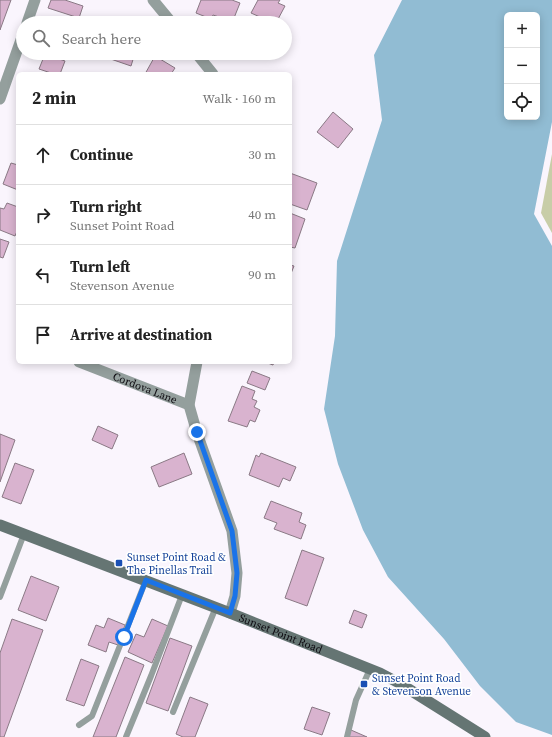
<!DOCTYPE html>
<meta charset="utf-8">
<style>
body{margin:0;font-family:"Source Serif 4",serif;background:#f6f6f6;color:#222}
.controls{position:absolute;right:12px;top:12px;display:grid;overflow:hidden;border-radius:6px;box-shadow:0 2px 10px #0003}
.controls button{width:36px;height:36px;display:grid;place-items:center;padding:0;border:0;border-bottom:1px solid #e0e0e0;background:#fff;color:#222;font:20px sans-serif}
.stop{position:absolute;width:12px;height:12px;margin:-9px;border:3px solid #1a73e8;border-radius:50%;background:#fff}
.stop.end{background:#1a73e8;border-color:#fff;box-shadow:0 1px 4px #0008}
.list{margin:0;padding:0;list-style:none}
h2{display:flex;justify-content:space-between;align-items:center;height:52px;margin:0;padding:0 16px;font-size:17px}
h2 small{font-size:13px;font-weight:400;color:#767676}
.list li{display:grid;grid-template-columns:26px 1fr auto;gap:12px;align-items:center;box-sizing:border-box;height:60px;padding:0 16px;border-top:1px solid #e0e0e0}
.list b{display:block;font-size:15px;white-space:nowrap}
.list p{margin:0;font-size:13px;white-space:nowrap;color:#767676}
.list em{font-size:13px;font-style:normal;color:#767676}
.icon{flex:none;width:22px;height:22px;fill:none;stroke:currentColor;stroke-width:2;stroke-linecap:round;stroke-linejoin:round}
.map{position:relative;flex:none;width:552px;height:737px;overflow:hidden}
.search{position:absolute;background:#fff;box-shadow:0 2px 10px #0003;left:16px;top:16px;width:276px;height:44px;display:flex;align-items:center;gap:10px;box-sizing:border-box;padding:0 14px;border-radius:22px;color:#767676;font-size:15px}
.panel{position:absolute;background:#fff;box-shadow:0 2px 10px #0003;left:16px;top:72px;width:276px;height:292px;border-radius:6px}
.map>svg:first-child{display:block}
.green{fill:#c8cda8}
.water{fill:#91bcd3;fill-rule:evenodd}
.building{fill:#d9b3cf;stroke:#8a7985}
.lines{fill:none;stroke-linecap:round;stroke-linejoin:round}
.service{stroke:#949f9d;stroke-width:6}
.minor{stroke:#949f9d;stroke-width:11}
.secondary{stroke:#657573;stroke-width:11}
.route{stroke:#1a73e8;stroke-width:5}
.transit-dot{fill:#1a4fb4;stroke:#fff;stroke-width:1.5}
.labels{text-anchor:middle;stroke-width:3.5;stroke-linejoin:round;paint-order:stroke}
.street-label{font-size:11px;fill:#0e0b11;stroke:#fff}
.transit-label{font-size:11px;fill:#164399;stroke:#fff;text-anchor:start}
</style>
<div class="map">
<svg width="552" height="737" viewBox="0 0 552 737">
<rect width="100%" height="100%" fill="#faf5fd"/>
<path class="green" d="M552,154V233L541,213Z"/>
<path class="water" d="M402,0H552V122L534,214L552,246V735L516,722L480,686L444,639L388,577L363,530L338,464L324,409L335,336L337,261L382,120L374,55ZM507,15H537V117H507Z"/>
<g class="building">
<path d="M0,0H11L0,30Z"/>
<path d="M51,0H65L83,6L79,18L48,8Z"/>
<path d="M201,0H232L240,3L232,23H220L222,18L213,15L211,19L196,13Z"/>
<path d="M258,0H280L278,3L285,6L276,23L269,19L267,23H245L247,19L258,23L260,17L251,13Z"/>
<path d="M103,53H135L131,66L102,56Z"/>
<path d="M45,54L65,61L60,74H54L39,69Z"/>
<path d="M155,56L175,68L171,74H145Z"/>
<path d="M333,112L353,129L338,148L317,132Z"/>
<path d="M11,163L18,165V190L3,184Z"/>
<path d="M290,173L317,183L307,210L290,204Z"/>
<path d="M7,203L18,207V229L15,236L0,230V208L4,209Z"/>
<path d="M290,213L305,219L295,248L290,247Z"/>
<path d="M0,239L9,242L3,258L0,257Z"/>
<path d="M290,265L294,266L290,276Z"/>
<path d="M265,362H274L273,365Z"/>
<path d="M252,371L270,378L265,390L247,383Z"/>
<path d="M242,386L255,391L252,399L257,401L254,407L260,410L255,422L250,420L247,427L228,421Z"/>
<path d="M98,426L118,435L112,449L92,440Z"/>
<path d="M0,434L15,440L0,482Z"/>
<path d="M184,453L192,474L159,487L151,467Z"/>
<path d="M261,453L296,467L290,481L283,478L279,487L249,475L256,455L259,457Z"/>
<path d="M15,463L34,470L21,504L2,497Z"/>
<path d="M271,501L302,513L299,522L306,525L301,539L274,529L277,523L264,518Z"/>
<path d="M302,550L324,558L307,606L285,598Z"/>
<path d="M31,576L59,587L46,621L18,610Z"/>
<path d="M354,610L367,615L362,628L349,623Z"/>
<path d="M108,618L125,625L118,645L109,642L106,652L88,645L96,625L104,628Z"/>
<path d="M12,619L43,630L4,737H0V653Z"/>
<path d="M152,619L168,626L152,663L128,652L136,634L144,637Z"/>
<path d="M170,638L192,646L168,711L146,703Z"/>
<path d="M125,657L144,665L116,737H93Z"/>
<path d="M81,659L99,666L84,706L66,700Z"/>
<path d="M190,697L208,704L195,737H183L176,734Z"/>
<path d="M312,707L330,713L322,735L304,729Z"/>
<path d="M351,730L367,737H348Z"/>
</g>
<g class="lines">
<g class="service">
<path d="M0,597L24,534"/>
<path d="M173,712L216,607"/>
<path d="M79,725L92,716L146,580"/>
<path d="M126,737L151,676L182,595"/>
<path d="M347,737L356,700L370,669"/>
</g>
<g class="minor">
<path d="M153,0L172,23"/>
<path d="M27,23L35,0"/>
<path d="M196,53L213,74"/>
<path d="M0,99L23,34"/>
<path id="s1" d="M79,362L189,405"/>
<path d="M197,362L189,405L197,433L232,531L237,573L235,596L230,613"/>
</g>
<path class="secondary" id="s2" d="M0,525L230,613L380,673L399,683L485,737"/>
</g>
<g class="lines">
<path class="route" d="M124,637L146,580L230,613L235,596L237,573L232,531L197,432"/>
</g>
<g class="transit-dot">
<rect x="115" y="559" width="8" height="8" rx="2"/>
<rect x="360" y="680" width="8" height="8" rx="2"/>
</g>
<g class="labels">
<g class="street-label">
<text dy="4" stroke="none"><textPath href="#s1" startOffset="71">Cordova Lane</textPath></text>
<text dy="4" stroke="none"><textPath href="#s2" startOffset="301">Sunset Point Road</textPath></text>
</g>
<g class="transit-label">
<text x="127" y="561">Sunset Point Road &amp;<tspan x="127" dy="13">The Pinellas Trail</tspan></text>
<text x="372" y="682">Sunset Point Road<tspan x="372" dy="13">&amp; Stevenson Avenue</tspan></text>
</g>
</g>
</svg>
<div class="controls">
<button>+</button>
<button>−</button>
<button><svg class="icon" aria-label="locate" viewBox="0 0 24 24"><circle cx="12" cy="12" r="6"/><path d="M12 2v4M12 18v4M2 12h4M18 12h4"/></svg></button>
</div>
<div class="stop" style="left:124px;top:637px"></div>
<div class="stop end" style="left:197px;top:432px"></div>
<div class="search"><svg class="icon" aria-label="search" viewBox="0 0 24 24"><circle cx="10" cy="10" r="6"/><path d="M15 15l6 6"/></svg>Search here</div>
<section class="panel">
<h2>2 min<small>Walk · 160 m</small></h2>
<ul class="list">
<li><svg class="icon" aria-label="ahead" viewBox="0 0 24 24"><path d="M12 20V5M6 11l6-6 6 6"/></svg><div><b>Continue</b></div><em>30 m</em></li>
<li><svg class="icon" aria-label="right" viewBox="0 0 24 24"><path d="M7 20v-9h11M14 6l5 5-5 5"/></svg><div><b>Turn right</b><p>Sunset Point Road</p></div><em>40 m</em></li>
<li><svg class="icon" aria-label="left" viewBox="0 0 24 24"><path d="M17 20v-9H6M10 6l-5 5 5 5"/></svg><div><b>Turn left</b><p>Stevenson Avenue</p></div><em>90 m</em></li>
<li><svg class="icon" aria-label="arrive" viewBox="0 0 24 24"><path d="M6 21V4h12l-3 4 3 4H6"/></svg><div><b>Arrive at destination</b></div></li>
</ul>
</section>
</div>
